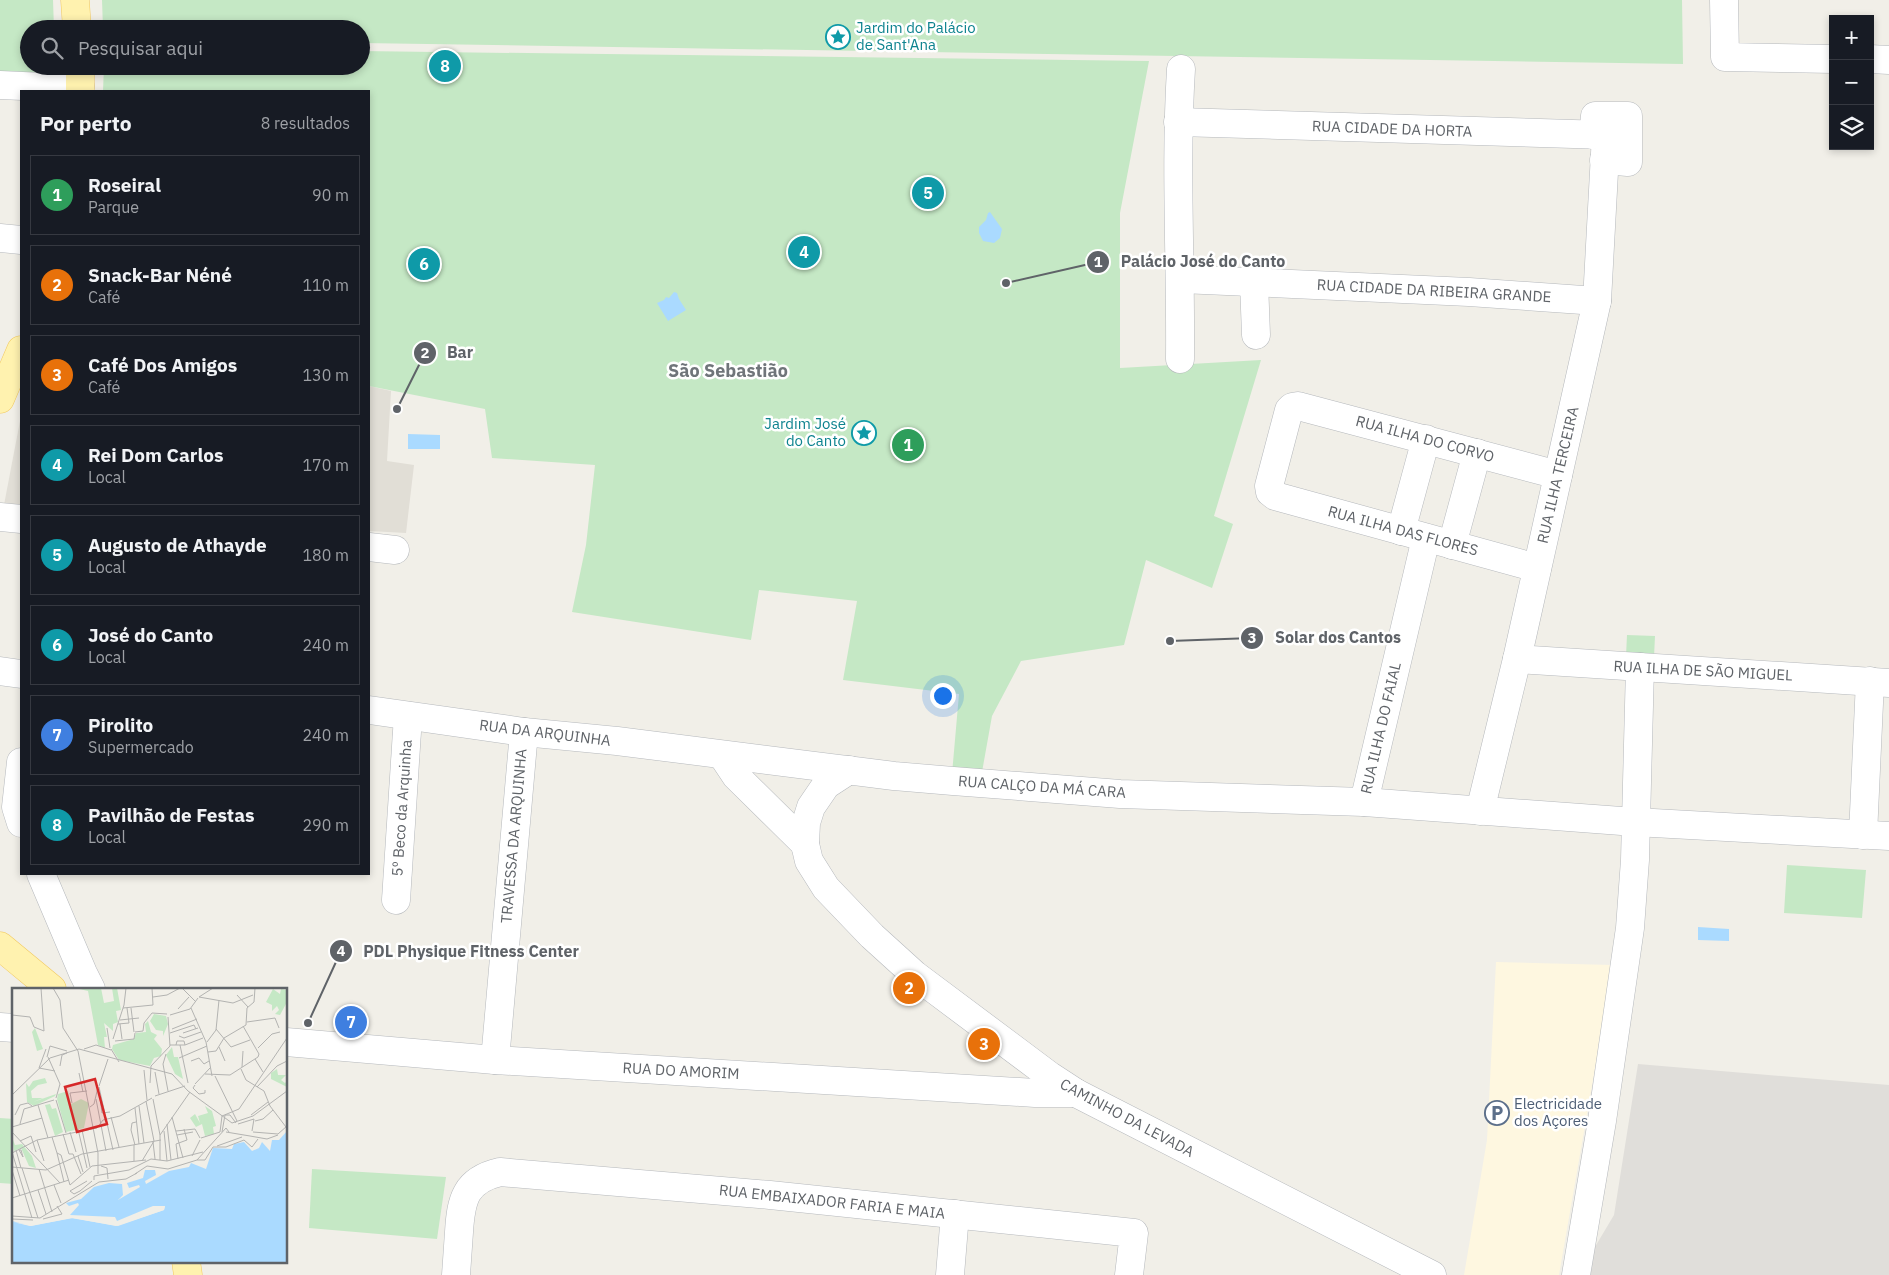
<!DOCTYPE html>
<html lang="pt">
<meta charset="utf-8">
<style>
body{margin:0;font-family:"IBM Plex Sans",sans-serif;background:#242831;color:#f1f3f6}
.controls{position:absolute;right:15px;top:15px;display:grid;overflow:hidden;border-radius:0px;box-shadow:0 2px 8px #0003}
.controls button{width:45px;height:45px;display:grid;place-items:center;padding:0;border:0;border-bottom:1px solid #363941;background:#171b24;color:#f1f3f6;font:25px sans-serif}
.you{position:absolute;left:942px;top:695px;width:18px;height:18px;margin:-12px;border:4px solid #fff;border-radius:50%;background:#1a73e8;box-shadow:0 0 0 8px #1a73e833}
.badge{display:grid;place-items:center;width:32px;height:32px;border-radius:50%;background:#ea4335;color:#fff;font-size:16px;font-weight:700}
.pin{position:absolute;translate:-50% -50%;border:2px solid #fff;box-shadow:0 1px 5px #0006}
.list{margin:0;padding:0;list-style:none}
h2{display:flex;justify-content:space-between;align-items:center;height:65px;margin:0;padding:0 20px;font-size:21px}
h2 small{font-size:16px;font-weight:400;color:#9ea1a6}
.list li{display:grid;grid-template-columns:32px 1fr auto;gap:15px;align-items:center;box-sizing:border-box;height:80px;margin:0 10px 10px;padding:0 10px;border:1px solid #363941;border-radius:0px}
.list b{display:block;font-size:19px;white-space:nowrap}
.list p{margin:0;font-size:16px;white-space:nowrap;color:#9ea1a6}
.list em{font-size:16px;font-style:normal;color:#9ea1a6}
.icon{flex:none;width:28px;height:28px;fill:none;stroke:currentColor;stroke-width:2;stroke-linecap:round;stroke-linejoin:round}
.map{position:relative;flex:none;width:1889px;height:1275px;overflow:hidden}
.search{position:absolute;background:#171b24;box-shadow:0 2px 8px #0003;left:20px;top:20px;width:350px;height:55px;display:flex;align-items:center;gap:12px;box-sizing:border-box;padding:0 18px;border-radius:28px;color:#9ea1a6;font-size:19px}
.panel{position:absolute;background:#171b24;box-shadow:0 2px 8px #0003;left:20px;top:90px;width:350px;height:785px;border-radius:0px}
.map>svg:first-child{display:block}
.commercial{fill:#fef7e0}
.industrial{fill:#e0deda}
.education{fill:#e1ded6}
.green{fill:#c5e8c5}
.water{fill:#aadaff}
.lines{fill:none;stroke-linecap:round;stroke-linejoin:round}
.minor-casing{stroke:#b5b8bc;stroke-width:29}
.major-casing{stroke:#f2c960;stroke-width:29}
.minor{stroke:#fff;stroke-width:28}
.major{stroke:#fff2af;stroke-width:28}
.labels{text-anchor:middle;stroke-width:5;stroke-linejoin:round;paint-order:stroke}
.culture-label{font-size:15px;fill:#0d838f;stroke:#fff;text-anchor:start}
.street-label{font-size:15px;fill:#5f6368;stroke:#fff}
.service-label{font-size:15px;fill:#4e5e75;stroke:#fff;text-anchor:start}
.quarter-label{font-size:18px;font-weight:bold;fill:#70757a;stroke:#fff}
.inset-road{fill:none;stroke:#b3b3b1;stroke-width:1}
.view{fill:#d62828;fill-opacity:0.15;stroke:#d62828;stroke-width:2.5}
.inset-edge{fill:none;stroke:#5f6368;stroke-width:2.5}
.leader{fill:none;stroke:#5f6368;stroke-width:2}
.callout-dot{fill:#5f6368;stroke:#fff;stroke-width:2}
.mark-label{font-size:15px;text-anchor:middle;font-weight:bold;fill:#fff}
.callout-label{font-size:16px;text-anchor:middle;font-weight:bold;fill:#5f6368;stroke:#fff;stroke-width:5;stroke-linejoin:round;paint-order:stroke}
</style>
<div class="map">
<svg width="1889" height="1275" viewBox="0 0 1889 1275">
<rect width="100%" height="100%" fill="#f1efe8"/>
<path class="commercial" d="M1496,962L1613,965L1559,1275H1464L1487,1140Z"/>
<path class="industrial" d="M1638,1064L1889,1085V1275H1589L1583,1267L1614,1215Z"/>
<g class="education">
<path d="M369,386L391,391L387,461L414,465L406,533L369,531Z"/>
<path d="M21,416V506L4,505L11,468Z"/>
</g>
<g class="green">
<path d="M0,0H53L54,29H29V66H55V87L0,79Z"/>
<path d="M102,0H1682L1683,64L361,43V29H103Z"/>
<path d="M361,51L1149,61L1120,213V368L1261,360L1214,516L1233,524L1212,588L1146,560L1124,645L1021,661L992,716L982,772L952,774L959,694L843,680L857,601L759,590L751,640L572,612L586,545L595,465L492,458L485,409L369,386V91H103L104,66H361Z"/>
<path d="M1627,635L1655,636L1654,657L1626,656Z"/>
<path d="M1787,865L1866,870L1862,918L1784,913Z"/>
<path d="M0,1118L14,1119V1184L0,1183Z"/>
<path d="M312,1169L446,1177L437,1239L309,1228Z"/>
</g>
<g class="water">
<path d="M990,212L1002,229L1000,238L994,243L983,241L979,233V227L986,220L988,213Z"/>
<path d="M674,292L677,293L679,299L686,310L668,321L657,303L664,300L666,297L669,298Z"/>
<path d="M408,434L440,435V449H408Z"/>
<path d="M1698,927L1729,929V941L1698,940Z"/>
</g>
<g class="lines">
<defs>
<g id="minor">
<path d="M1724,0L1725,57L1833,59"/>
<path d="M1870,59L1889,60"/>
<path d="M0,85L44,87L80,86"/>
<path d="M1178,122L1606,135L1597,301L1517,659L1480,811"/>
<path d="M1593,135L1595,116H1628V162L1604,160"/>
<path d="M0,238L21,240"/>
<path d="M1181,279L1469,292L1597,301"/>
<path d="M1254,282L1256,335"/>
<path d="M1180,359C1181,262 1175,166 1181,69"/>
<path d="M0,517L21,519"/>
<path d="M1401,531L1426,439"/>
<path d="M1452,545L1477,453"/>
<path d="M369,547L395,550"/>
<path d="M1537,568L1275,496L1270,492L1269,486L1289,410L1292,407L1298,406L1558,475"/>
<path d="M1517,659L1889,683"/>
<path d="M0,671L21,674"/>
<path d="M369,710L524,732L617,741L894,776L953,781L1120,794L1364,802L1635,822L1889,836"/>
<path d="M722,755L736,776L805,844"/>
<path d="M21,762L16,807L21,823"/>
<path d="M849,770L826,785L811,807L806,823L805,844L809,861L826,888L872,936L915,975L1050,1076L1076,1093L1432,1275"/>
<path d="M1364,802L1426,538"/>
<path d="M1863,835L1870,681"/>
<path d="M41,874L83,973L91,989"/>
<path d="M396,900L408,716"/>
<path d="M0,1027L14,1028"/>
<path d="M286,1042L495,1060L1035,1093H1076"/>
<path d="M495,1060L524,732"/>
<path d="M456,1275C457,1261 458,1247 459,1232C461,1200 465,1180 500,1172L770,1195L1134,1233L1129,1275"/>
<path d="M950,1275L955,1214"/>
<path d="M1576,1275L1602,1121L1630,928L1635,860L1640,667"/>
</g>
<g id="major">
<path d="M75,0L77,29"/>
<path d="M80,66V91"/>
<path d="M0,399L21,350"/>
<path d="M0,946L52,989"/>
<path d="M186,1261L188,1275"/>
</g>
</defs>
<use href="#minor" class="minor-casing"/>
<use href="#major" class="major-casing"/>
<use href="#minor" class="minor"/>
<use href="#major" class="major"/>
</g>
<defs>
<symbol id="sight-ring" viewBox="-11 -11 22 22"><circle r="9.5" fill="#fff" stroke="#0f9aa8" stroke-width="1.5"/><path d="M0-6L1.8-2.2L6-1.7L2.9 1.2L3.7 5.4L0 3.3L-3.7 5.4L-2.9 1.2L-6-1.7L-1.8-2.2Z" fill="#0f9aa8"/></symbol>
<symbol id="parking-ring" viewBox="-11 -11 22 22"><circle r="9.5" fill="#fff" stroke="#5c6f8a" stroke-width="1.5"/><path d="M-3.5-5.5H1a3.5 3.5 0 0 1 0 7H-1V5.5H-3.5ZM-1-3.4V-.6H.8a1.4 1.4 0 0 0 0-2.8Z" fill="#5c6f8a"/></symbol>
</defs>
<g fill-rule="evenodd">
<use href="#sight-ring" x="824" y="23" width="28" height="28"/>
<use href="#sight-ring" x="850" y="419" width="28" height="28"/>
<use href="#parking-ring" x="1483" y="1099" width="28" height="28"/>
</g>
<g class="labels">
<g class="culture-label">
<text x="856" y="33">Jardim do Palácio<tspan x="856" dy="17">de Sant'Ana</tspan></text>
<text x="846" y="429" text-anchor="end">Jardim José<tspan x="846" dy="17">do Canto</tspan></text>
</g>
<g class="street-label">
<text transform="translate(1392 129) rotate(2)" y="5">RUA CIDADE DA HORTA</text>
<text transform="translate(1434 291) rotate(3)" y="5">RUA CIDADE DA RIBEIRA GRANDE</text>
<text transform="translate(1425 439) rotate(15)" y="5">RUA ILHA DO CORVO</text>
<text transform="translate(1558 475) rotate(-77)" y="5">RUA ILHA TERCEIRA</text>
<text transform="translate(1403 531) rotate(15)" y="5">RUA ILHA DAS FLORES</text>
<text transform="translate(1703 671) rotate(3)" y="5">RUA ILHA DE SÃO MIGUEL</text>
<text transform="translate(1381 728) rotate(-77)" y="5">RUA ILHA DO FAIAL</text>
<text transform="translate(545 733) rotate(7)" y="5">RUA DA ARQUINHA</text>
<text transform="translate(1042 787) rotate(4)" y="5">RUA CALÇO DA MÁ CARA</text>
<text transform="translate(402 808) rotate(-86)" y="5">5º Beco da Arquinha</text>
<text transform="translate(514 836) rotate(-85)" y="5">TRAVESSA DA ARQUINHA</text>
<text transform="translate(681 1071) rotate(3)" y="5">RUA DO AMORIM</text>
<text transform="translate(1127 1118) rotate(28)" y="5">CAMINHO DA LEVADA</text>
<text transform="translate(832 1202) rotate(6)" y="5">RUA EMBAIXADOR FARIA E MAIA</text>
</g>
<g class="service-label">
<text x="1514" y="1109">Electricidade<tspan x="1514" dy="17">dos Açores</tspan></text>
</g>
<g class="quarter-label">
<text x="728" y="377">São Sebastião</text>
</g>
</g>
<g transform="translate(12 988)">
<rect width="275" height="275" fill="#f1efe8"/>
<path d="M63,0H89L92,15L102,13L100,0H105L109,22L104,23L106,34L101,36V43L92,35L95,49H92L93,60L86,57L76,3ZM261,1L268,6L269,1L275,2V14L268,27L263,26L267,22L265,18L260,23V17L254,14ZM142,26L154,28L156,36L151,48V43L144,42L138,33ZM136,33L139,44L145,47L142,51L150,61L149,68L142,70L138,78L107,72L100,61L101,57L122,51L124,45L134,44L133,36ZM23,40L31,61L25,63L20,44ZM160,59L162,69H166L171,91L163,86L154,67ZM265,81L266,87H274L269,92L273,95L275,93V99L259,91V85ZM33,90L35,95L26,97L19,103L20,110H31L21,114L44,106L43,108L22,118L15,114L14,95L17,99L21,93ZM56,103L59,116L69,111L77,115L72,140L54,144L45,111L46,106ZM38,116L40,121L44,120L51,144L43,148L33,117ZM193,118L200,123L204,138L201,139L202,146L193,148L190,136L184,139L178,130L183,126L188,135L186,128L196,125ZM0,149L3,157L10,156L20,168L24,180L17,178L9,160L2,163Z" fill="#c5e8c5"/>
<path d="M275,143V275H0V233L19,238L59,230L106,238L152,222L153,218H141L105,233L103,229L58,227L67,217L66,215L57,218L54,215L69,211L82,199L97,195L110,196L111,207L106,212L128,199L127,197L117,200L115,195L131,190L133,182H143L144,187L133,193L134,196L157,183L177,179L179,175L194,181L201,160L220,161L222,156L232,154L240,163L247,160L250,154L258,163L260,152H267Z" fill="#aadaff"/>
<path d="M153,218L152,222L104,238L61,230L18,238L1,234L20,237L54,228L103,236Z" fill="#f1efe8"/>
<path class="inset-road" d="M29,0L32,43M41,0L48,12L51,40L66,63L86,165V186M140,0L141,17M170,0L184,14M225,7L236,19M141,9L155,7L168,0M187,9L221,15L241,7M187,9L201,0M111,20L141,17M119,20L122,44M179,20L194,54L200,88M166,21L177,9M0,27L18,29L22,39L32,43M158,27L178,21L186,10M108,32L127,30M235,34L263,30L267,40M106,36L117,35L115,20M108,36L110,51M231,38L247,66M95,40L98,60M160,41L185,31M204,41L219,59L238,52M123,44L131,43L132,35L140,25L155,26M158,45L182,37L184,41M171,45L186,40M167,48L172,50L189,44M101,51L112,17L114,0M103,53L122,51L123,45M195,54L204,42L207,12M158,57H173L191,50M164,57L165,53H172L173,57M168,57L176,95M207,59L213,73M246,60L260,46L268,44M72,61L84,57L99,62M99,61L107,74M196,64L204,63L212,50L234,37L235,20L242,14L243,0M154,66L151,76L156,103M35,69L38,58L55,63M36,69L48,96L44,110M167,70L195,58M243,71L251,84M179,73L187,70L192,76L197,73M48,78L50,67L55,65M230,79L231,63M27,80L34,61M27,80L43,83M229,81L234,92L252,103L258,118L274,139M132,82L135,112M143,84L147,106M67,85L71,104M193,86L218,87L246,69L247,66M203,88L225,133M138,95L139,78L158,58L156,29M183,96L198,80M183,97L181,100L187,106L193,105V102M87,98L96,71M87,99L101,162M245,99L265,78L275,73M0,107L38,70L67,61L160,86L176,103L220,135L241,128L275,103M143,108L173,98M88,109L90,125L98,124M84,111L94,163M141,111L148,147V172M44,112L54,145M134,113L142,153M60,115L58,105L75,103M26,117L36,150M127,118L132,155M78,119L82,116L86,99M123,120L127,156M3,127L8,117L16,115L20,118M239,127L256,114M99,129L107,159M160,129L171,170M243,133L251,131L261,122M8,136L12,121L42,112M155,136L159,172M226,136L242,131L240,143M0,139L30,130M66,141L75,180M70,142L78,179M152,143L155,173M164,143L183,141L188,150M0,144L48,195M58,144L64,164M210,144L213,127H218L224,135M214,144L238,148M241,144L266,146L275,138M51,146L57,166H61L69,186M148,147L178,104M165,147L181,144M238,148L255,151L266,147M40,149L45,165M189,150L208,144L210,128L227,121L275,50M25,152L32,173M8,153L19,148L24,164M141,154L143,171M122,157V173M123,157L119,142L120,135L124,134M205,158L230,149M4,162L9,180M7,162H9L11,169L7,162M0,164L20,230M0,165L25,152L85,140L91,132L108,128L140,110M45,165L49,167L58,197L80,178L134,172M45,165L52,194M66,168L71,184M180,168L188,152M166,171L164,156L175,152L172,141M185,172H193L201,159H214L232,152L240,159L246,151M130,173L142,153M89,178L95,180L96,191M0,179L34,182L70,166L149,152M10,180L26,230M27,181L40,224M0,182L8,208M123,186L135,178L156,181L185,172L214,140L217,144M82,192V188L117,182L139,171L155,173L191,164M75,193L58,203L62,206L68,203L80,193M42,197L49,215M26,202L34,226M0,210L57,192M0,228L28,230L87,194L114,191L125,185M0,231L21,232M31,231L50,226L45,218"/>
<path class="view" d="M83,91L95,136L65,144L53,99Z"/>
<rect width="275" height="275" class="inset-edge"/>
</g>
<path class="leader" d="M1006 283L1098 262M397 409L425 353M1170 641L1252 638M308 1023L341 951"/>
<g class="callout-dot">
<circle cx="1006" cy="283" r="5"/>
<circle cx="397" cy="409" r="5"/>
<circle cx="1170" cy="641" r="5"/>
<circle cx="308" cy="1023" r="5"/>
<circle cx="1098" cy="262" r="12"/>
<circle cx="425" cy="353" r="12"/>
<circle cx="1252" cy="638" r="12"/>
<circle cx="341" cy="951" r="12"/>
</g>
<g class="mark-label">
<text x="1098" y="267">1</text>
<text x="425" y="358">2</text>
<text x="1252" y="643">3</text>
<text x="341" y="956">4</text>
</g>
<g class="callout-label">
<text x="1203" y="267">Palácio José do Canto</text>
<text x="460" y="358">Bar</text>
<text x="1338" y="643">Solar dos Cantos</text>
<text x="471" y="957">PDL Physique Fitness Center</text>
</g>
</svg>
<div class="controls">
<button>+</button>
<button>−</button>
<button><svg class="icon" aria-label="layers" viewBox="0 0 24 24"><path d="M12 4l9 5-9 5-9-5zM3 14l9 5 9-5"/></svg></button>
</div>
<div class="you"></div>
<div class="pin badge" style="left:908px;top:445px;background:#2e9e5b">1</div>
<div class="pin badge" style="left:909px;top:988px;background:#e8710a">2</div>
<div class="pin badge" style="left:984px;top:1044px;background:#e8710a">3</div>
<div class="pin badge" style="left:804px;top:252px;background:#0f9aa8">4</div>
<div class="pin badge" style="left:928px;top:193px;background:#0f9aa8">5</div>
<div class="pin badge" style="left:424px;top:264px;background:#0f9aa8">6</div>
<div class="pin badge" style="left:351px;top:1022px;background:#3f7fe0">7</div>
<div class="pin badge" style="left:445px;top:66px;background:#0f9aa8">8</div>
<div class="search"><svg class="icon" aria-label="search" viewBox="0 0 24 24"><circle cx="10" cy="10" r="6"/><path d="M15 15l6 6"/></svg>Pesquisar aqui</div>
<section class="panel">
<h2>Por perto<small>8 resultados</small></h2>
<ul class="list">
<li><span class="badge" style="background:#2e9e5b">1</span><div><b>Roseiral</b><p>Parque</p></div><em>90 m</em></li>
<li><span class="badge" style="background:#e8710a">2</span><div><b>Snack-Bar Néné</b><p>Café</p></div><em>110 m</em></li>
<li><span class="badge" style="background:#e8710a">3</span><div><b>Café Dos Amigos</b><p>Café</p></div><em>130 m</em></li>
<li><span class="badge" style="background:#0f9aa8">4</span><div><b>Rei Dom Carlos</b><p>Local</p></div><em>170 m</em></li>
<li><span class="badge" style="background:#0f9aa8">5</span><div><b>Augusto de Athayde</b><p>Local</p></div><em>180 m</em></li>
<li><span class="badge" style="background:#0f9aa8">6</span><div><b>José do Canto</b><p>Local</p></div><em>240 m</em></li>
<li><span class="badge" style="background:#3f7fe0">7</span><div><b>Pirolito</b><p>Supermercado</p></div><em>240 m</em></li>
<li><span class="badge" style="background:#0f9aa8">8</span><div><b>Pavilhão de Festas</b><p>Local</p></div><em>290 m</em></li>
</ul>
</section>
</div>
